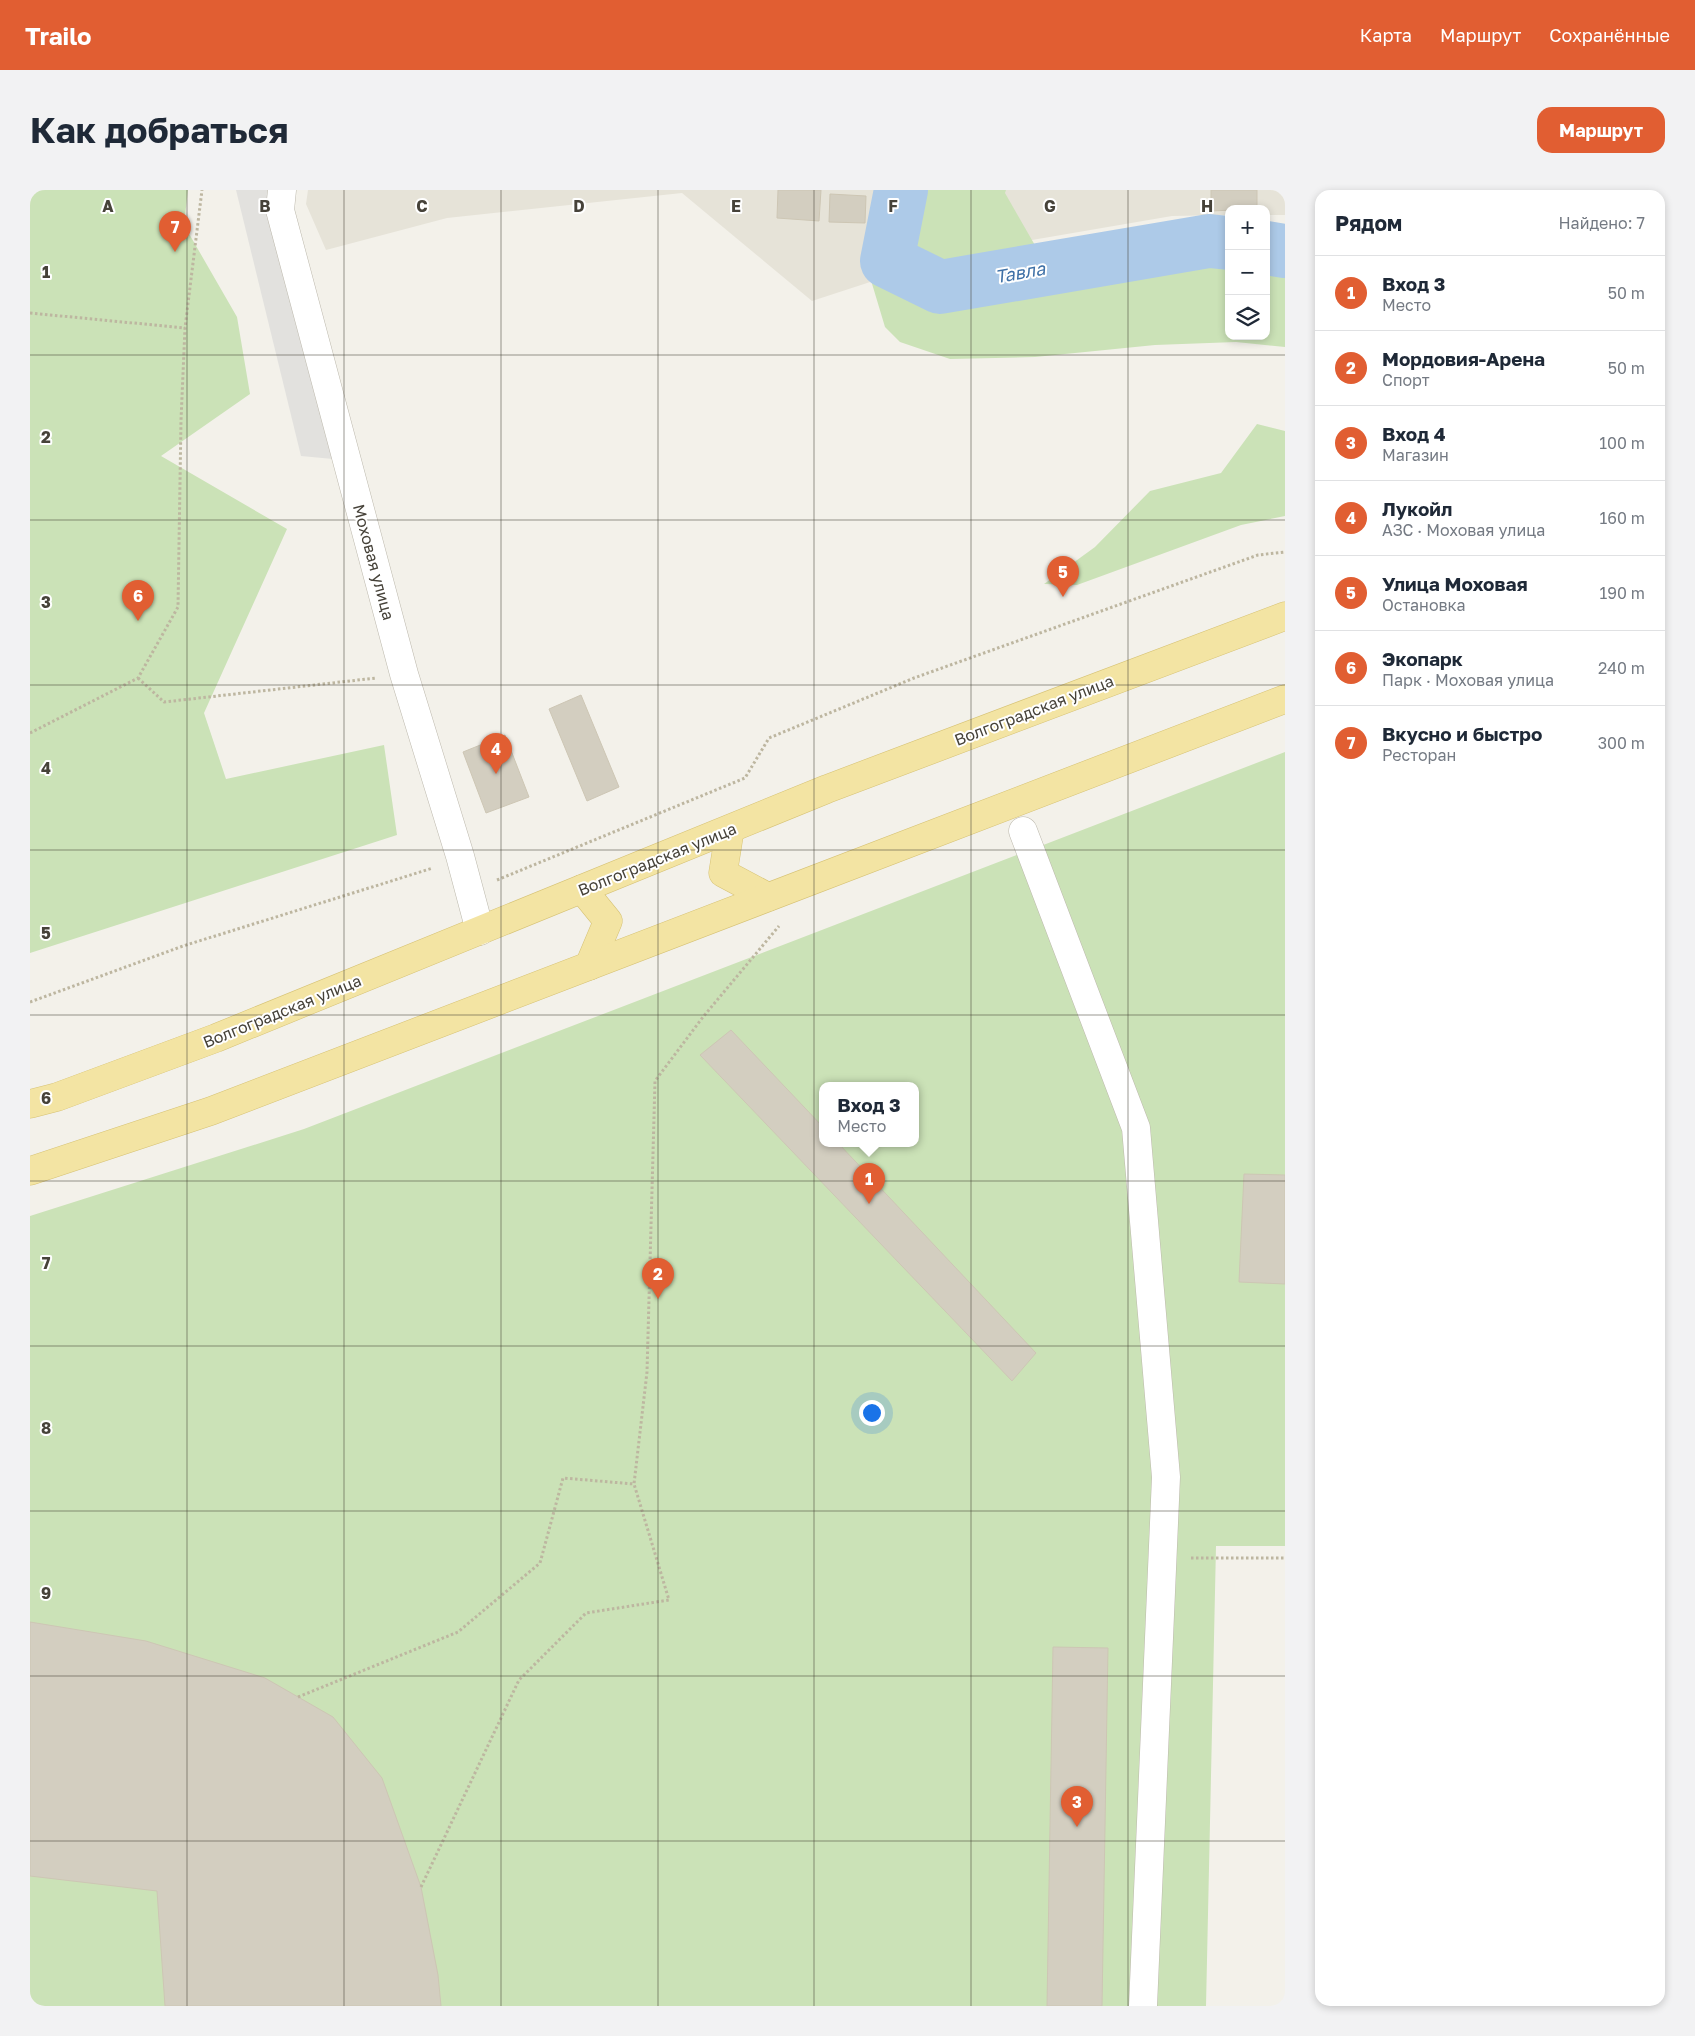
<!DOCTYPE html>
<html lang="ru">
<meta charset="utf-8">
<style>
body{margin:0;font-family:"Golos Text",sans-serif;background:#f2f2f3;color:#1f2937}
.controls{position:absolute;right:15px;top:15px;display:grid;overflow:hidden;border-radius:10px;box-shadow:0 2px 8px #0003}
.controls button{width:45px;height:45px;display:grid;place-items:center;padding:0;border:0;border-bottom:1px solid #e0e1e3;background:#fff;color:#1f2937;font:25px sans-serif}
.you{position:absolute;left:841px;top:1222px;width:18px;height:18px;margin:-12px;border:4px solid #fff;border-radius:50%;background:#1a73e8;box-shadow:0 0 0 8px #1a73e833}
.badge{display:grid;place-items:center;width:32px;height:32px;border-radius:50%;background:#e15e32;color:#fff;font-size:16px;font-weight:700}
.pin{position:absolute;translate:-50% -41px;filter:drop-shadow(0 1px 2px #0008)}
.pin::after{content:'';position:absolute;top:26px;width:18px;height:15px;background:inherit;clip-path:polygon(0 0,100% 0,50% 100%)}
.popup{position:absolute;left:789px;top:892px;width:100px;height:65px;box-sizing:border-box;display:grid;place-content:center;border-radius:10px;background:#fff;filter:drop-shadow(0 1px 4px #0005);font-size:16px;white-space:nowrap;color:#747a83}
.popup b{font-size:19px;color:#1f2937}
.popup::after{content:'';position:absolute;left:50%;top:100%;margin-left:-10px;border:10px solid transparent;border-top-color:#fff}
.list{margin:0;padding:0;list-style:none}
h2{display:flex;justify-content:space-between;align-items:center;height:65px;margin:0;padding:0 20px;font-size:21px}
h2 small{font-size:16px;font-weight:400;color:#747a83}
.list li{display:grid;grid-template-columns:32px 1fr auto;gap:15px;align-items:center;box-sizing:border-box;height:75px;padding:0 20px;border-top:1px solid #e0e1e3}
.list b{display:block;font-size:19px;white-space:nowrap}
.list p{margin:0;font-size:16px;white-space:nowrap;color:#747a83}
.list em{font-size:16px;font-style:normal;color:#747a83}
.icon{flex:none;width:28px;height:28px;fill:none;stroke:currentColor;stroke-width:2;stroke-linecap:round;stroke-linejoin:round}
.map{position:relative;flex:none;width:1255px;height:1816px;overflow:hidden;border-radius:15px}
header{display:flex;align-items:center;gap:30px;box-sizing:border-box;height:70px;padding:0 25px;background:#e15e32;color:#fff}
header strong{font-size:24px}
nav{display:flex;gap:28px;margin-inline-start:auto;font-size:18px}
.intro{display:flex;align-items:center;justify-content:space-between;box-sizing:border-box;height:120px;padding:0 30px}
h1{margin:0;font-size:35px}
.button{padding:12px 22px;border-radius:15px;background:#e15e32;color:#fff;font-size:18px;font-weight:700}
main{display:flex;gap:30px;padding:0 30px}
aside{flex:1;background:#fff;border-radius:15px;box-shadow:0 2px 8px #0003}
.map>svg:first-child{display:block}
.residential{fill:#e6e3d8}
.green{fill:#cbe2b7;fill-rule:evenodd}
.parking{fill:#e2e1de}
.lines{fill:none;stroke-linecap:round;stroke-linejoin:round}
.river{stroke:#adcae8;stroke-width:54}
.building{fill:#d3cec0;stroke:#cdc6b4}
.minor-casing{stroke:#bdb9ad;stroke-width:29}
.major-casing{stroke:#d6c274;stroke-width:29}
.path{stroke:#bdb6a0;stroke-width:3;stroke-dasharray:2.5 2.5;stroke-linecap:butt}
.minor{stroke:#fff;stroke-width:28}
.major{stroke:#f3e4a3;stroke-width:28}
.grid{fill:none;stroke:#464239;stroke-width:1;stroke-opacity:0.55}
.labels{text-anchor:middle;stroke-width:4;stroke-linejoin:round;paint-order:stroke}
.street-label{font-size:16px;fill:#464239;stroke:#fff}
.water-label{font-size:18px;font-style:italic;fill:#3e70a6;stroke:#fff}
.grid-label{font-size:16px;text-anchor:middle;font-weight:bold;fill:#464239;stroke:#fff;stroke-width:4;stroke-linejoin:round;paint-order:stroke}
</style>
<header>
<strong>Trailo</strong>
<nav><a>Карта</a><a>Маршрут</a><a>Сохранённые</a></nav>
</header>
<div class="intro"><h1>Как добраться</h1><a class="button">Маршрут</a></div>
<main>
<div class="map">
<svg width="1255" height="1816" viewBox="0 0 1255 1816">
<rect width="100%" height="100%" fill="#f3f1ea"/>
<path class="residential" d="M278,0H1255V25H1236V19H1199V25L1142,26L932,62L782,111L652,3L417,28L296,60L276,14Z"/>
<g class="green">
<path d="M0,0H158L154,35L207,127L220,204L131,266L257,339L174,523L196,589L354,555L367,645L0,763Z"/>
<path d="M848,0H976L975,3L1010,64L1125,43L1199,41V146H1236V41H1255V157L1206,152L1125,155L1005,167L920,169L870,152L855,137L834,67Z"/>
<path d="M1227,234L1255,241V326L1211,335L1047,395L1014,394L1065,357L1120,301L1191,283Z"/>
<path d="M1255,562V1356H1186L1176,1816H0V1026L274,939ZM793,895H885V953H793Z"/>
</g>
<path class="parking" d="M206,0H238L303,269L271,266Z"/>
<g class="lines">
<g class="river">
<path d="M871,0L857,71L910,97L1179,51L1199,53"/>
<path d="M1236,58L1255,61"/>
</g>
</g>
<g class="building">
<path d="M748,0H791L789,31L747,28Z"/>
<path d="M1181,0H1227V19L1181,21Z"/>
<path d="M800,4L836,6L835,33L799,32Z"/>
<path d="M551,505L589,597L557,611L519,519Z"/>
<path d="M475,545L499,607L456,623L433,562Z"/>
<path d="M701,840L793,937V953H808L1006,1163L982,1191L670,865Z"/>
<path d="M1214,984L1255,985V1094L1209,1092Z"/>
<path d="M0,1432L116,1451L235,1488L303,1527L352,1588L391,1697L408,1785L411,1816H135L127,1701L0,1686Z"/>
<path d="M1023,1457L1078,1458L1072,1816H1017Z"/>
</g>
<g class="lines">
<defs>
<g id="minor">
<path d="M252,0L250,20L374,484L430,666L450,741"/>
<path d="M993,641L1106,938L1136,1287L1113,1816"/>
</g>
<g id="major">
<path d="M700,639L693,683L738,707"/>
<path d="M552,699L578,731L559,776"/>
<path d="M0,914L27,907L186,848L797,599L1255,426"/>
<path d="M0,981L181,921L1255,509"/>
</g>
</defs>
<use href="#minor" class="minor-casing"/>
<use href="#major" class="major-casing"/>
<g class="path">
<path d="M0,123L155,138"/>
<path d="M108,488L134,512L346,488"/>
<path d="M0,543L108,488L148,417L151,230L155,138L172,0"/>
<path d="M467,690L715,588L739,548L884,488L1228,365L1255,362"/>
<path d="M0,812L153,756L403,678"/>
<path d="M1161,1368H1255"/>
<path d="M268,1507L428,1442L510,1373L533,1288L604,1294L617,1182L625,891L673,827L749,736"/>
<path d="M391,1697L489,1490L556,1423L639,1410L604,1294"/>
</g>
<use href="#minor" class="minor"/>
<use href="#major" class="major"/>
</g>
<path class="grid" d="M157,0V1816M314,0V1816M471,0V1816M628,0V1816M784,0V1816M941,0V1816M1098,0V1816M0,165H1255M0,330H1255M0,495H1255M0,660H1255M0,825H1255M0,991H1255M0,1156H1255M0,1321H1255M0,1486H1255M0,1651H1255"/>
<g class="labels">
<g class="street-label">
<text transform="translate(344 372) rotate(75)" y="6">Моховая улица</text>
<text transform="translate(1004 520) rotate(-21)" y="6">Волгоградская улица</text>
<text transform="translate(627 669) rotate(-22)" y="6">Волгоградская улица</text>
<text transform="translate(252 821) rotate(-22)" y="6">Волгоградская улица</text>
</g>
<g class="water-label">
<text transform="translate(990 83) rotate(-10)" y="6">Тавла</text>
</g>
</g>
<g class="grid-label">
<text x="78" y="22">A</text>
<text x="235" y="22">B</text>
<text x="392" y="22">C</text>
<text x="549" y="22">D</text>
<text x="706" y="22">E</text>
<text x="863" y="22">F</text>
<text x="1020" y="22">G</text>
<text x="1177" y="22">H</text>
<text x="16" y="88">1</text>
<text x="16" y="253">2</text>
<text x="16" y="418">3</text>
<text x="16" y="584">4</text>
<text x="16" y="749">5</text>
<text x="16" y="914">6</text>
<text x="16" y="1079">7</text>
<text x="16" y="1244">8</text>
<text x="16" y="1409">9</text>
</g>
</svg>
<div class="controls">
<button>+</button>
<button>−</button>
<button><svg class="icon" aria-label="layers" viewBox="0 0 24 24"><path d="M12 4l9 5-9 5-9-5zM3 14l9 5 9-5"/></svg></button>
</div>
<div class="you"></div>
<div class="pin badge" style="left:839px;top:1014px">1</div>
<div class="popup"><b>Вход 3</b>Место</div>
<div class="pin badge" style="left:628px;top:1109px">2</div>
<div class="pin badge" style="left:1047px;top:1637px">3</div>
<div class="pin badge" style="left:466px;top:584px">4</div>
<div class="pin badge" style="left:1033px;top:407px">5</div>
<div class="pin badge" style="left:108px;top:431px">6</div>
<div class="pin badge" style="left:145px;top:62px">7</div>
</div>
<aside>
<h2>Рядом<small>Найдено: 7</small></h2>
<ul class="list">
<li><span class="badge">1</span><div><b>Вход 3</b><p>Место</p></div><em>50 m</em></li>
<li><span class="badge">2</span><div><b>Мордовия-Арена</b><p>Спорт</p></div><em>50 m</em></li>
<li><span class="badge">3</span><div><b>Вход 4</b><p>Магазин</p></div><em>100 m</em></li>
<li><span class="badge">4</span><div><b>Лукойл</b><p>АЗС · Моховая улица</p></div><em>160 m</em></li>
<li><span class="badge">5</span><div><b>Улица Моховая</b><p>Остановка</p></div><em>190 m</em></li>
<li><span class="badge">6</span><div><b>Экопарк</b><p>Парк · Моховая улица</p></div><em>240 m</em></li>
<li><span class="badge">7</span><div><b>Вкусно и быстро</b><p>Ресторан</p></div><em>300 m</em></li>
</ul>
</aside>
</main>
